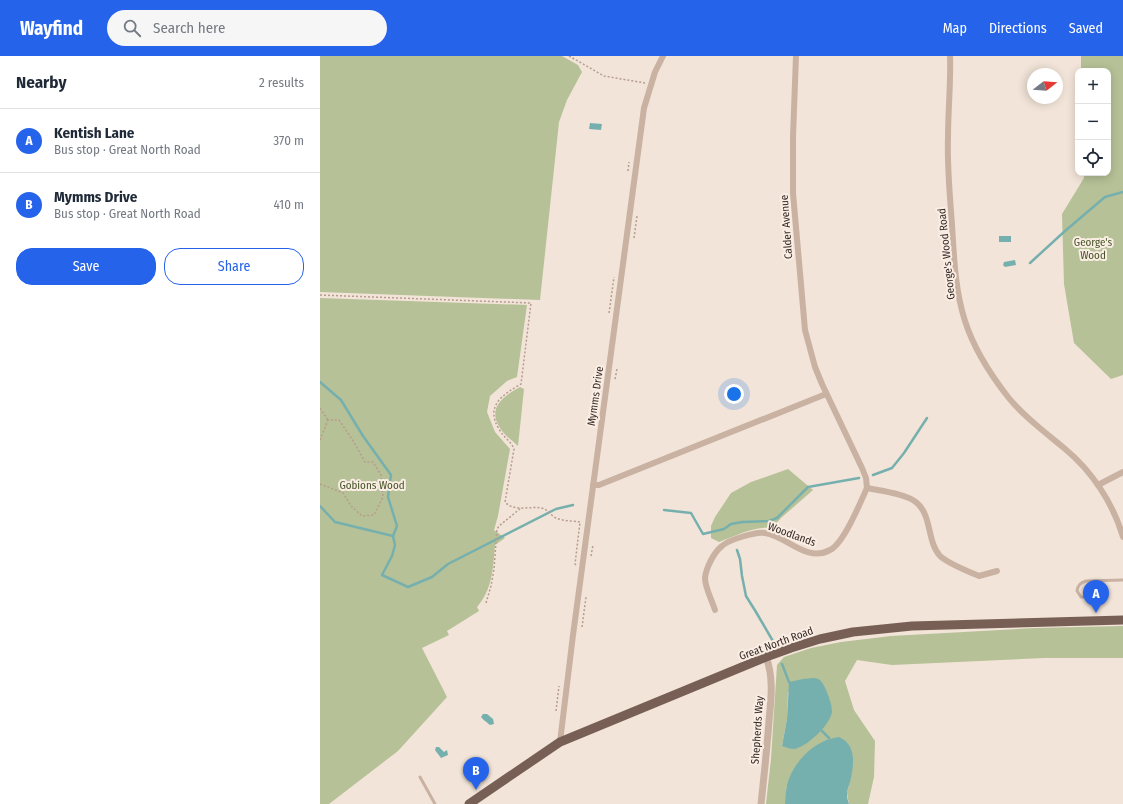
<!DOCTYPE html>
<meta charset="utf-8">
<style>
body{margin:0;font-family:"Fira Sans Condensed",sans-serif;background:#f6f6f7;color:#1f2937}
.controls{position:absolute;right:12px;top:12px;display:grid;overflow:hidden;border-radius:8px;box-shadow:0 2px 10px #0003}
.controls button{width:36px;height:36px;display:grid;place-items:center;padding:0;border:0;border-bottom:1px solid #e0e1e3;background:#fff;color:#1f2937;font:20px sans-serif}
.compass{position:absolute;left:707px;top:12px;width:36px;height:36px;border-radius:50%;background:#fff;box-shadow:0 2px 10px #0003;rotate:73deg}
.you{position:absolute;left:414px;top:338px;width:14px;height:14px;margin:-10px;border:3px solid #fff;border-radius:50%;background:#1a73e8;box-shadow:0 0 0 6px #1a73e833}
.badge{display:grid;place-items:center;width:26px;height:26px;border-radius:50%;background:#2563eb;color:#fff;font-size:13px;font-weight:700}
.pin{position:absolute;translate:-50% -33px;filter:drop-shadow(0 1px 2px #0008)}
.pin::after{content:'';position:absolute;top:21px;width:14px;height:12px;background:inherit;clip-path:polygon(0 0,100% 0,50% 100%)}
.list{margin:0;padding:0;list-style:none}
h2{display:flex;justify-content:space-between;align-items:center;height:52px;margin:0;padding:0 16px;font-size:17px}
h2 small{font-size:13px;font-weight:400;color:#747a83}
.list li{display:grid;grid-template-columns:26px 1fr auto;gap:12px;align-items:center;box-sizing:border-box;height:64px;padding:0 16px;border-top:1px solid #e0e1e3}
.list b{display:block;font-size:15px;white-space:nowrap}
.list p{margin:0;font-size:13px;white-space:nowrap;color:#747a83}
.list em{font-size:13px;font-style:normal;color:#747a83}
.actions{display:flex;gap:8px;padding:12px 16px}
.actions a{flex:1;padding:9px 0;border:1px solid #2563eb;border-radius:16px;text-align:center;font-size:14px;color:#2563eb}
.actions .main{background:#2563eb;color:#fff}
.icon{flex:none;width:22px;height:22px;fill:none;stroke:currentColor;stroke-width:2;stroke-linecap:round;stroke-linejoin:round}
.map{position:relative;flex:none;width:803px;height:748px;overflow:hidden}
header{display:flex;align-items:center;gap:24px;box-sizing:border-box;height:56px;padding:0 20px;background:#2563eb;color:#fff}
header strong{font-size:19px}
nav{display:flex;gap:22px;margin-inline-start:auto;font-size:14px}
.search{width:280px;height:36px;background:#f6f6f7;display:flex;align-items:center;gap:10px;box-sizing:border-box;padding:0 14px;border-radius:22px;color:#747a83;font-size:15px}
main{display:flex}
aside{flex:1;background:#fff}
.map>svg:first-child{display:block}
.green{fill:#b6c197;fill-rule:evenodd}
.water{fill:#76b0ae}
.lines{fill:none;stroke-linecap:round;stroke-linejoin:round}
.stream{stroke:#76b0ae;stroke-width:2.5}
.path{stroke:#b69c8e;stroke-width:1.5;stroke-dasharray:2 2;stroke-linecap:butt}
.service{stroke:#cab2a3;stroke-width:3}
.minor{stroke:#cab2a3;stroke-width:6}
.tertiary{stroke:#cab2a3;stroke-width:7}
.primary{stroke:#785f56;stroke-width:9}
.labels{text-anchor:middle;stroke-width:4;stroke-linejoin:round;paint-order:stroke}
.street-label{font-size:11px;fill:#352926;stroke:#faeee4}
.park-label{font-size:11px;fill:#475428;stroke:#faeee4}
</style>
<header>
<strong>Wayfind</strong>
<div class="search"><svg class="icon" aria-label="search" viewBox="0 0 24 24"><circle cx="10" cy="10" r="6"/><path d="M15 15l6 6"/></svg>Search here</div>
<nav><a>Map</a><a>Directions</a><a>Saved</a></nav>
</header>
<main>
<aside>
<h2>Nearby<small>2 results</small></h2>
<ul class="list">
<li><span class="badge">A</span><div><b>Kentish Lane</b><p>Bus stop · Great North Road</p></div><em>370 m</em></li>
<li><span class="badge">B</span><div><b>Mymms Drive</b><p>Bus stop · Great North Road</p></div><em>410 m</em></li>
</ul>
<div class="actions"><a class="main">Save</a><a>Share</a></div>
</aside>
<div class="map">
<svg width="803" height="748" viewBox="0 0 803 748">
<rect width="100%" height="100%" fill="#f2e4d8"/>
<g class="green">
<path d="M0,0H242L258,9L262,16L247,44L239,66L220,244L0,236Z"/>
<path d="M761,0H803V319L791,323L754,287L744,228L742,158L764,122V117H788V15H761Z"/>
<path d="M0,242L207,249L197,321L187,325L170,340L167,356L175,376L190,393L178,460L174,474L185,482L175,489C173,511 173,533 157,551L159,555L127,575L129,579L102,592L127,641L78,695L9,748H0Z"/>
<path d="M200,331L204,333L198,390C193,385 184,379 180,372C167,352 183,340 200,331Z"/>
<path d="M468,413L493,434L461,462L452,472C434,470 416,480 399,486L391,482V470L395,461L411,437L431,426Z"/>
<path d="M803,570V602H724L572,609L537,604L525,625L534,654L555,685L554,721L548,748H529L527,737L530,725L467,729L465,748H446L451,703L457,609L464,601L491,592L521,586L571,580L714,572ZM468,636L509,643L512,655L462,690L467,663Z"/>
</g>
<g class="water">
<path d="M270,67L282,68L281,74L269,73Z"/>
<rect x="679" y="180" width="12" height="6"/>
<path d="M695,204L696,209L685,211L683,209L684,206Z"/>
<path d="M483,623C488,623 494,621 498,623C504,624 513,650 512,656C510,669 487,691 474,693C470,693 466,691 462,690L467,663L469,626Z"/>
<path d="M163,658H167L173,663L174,668L170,669C168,667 162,663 161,661Z"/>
<path d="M519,681C537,689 534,709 530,726C529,730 527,734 527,738C527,742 528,745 529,748H465C465,742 466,735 467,729C473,706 494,684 519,681Z"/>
<path d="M116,691H119L124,696L127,694L128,699L121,702L115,694Z"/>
</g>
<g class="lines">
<g class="stream">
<path d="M710,207L745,175L785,141L803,136"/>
<path d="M0,326L21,344L43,380L71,419L68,441L77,470L73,480L75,489L72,500L62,519L88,531L112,521L128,508L236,453L253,449"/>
<path d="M553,419L572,412L584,397L607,362"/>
<path d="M0,450L15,466L73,480"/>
<path d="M344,454L371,457L383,478L404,473L411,468L422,466L449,465L457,462L488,431L539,422"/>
<path d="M417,494L420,503L422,520L426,540L436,556L454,587"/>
<path d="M462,608L469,626"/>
<path d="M502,675L509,682"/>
</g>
<g class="path">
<path d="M249,0L284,20L325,27"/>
<path d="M308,115L309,106"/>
<path d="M314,182L317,160"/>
<path d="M0,239L211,247L201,328C182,339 165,350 179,373C183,381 191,385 194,393L185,446C194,456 209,450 221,452C228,453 230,459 236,462C243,465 253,465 261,466"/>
<path d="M289,257L294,221"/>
<path d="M295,323L297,313"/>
<path d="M0,352L8,364"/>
<path d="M0,384L8,364"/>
<path d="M0,428L23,437L31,450L42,460L54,459L63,441L61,419L53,406H45L32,383L19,364H8"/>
<path d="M271,500L273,489"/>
<path d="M256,509L255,508L260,466"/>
<path d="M166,547L171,530L174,513L177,473L179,470L201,452"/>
<path d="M262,571L266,541"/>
<path d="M236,655L239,630"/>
</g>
<g class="service">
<path d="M764,541H761L757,535C758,529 760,527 766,525L803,524"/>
<path d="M100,721L115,748"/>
</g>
<g class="minor">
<path d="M476,0L473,81V137L485,274L495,311L502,328L542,412L546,422L547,432"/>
<path d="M630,0C631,27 628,54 628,82C627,111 630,140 632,169C634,201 635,234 645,265C654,293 670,318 688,341C704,361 725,376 744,392C772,415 793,447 803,481"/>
<path d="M273,429H279L284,427L506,338"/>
<path d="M778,429L803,416"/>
<path d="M547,432C561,435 587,438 597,447C612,460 607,486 620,500C629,508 647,515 659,520L677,515"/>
<path d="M395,554C392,544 385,532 385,522C386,512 394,496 402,490C408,484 437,475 445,477C467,480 486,507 510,494C524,487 540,447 547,432"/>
<path d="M240,686L253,579L324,52L335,16L343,0"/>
</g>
<path class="tertiary" d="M441,748C444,720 447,693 449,665C451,644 454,622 446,601"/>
<path class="primary" d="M149,748L240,686L446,601L471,592L500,583L533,576L592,570L803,564"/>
</g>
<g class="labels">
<g class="street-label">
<text transform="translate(466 171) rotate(-94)" y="4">Calder Avenue</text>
<text transform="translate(626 198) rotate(-96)" y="4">George's Wood Road</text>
<text transform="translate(275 340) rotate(-82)" y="4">Mymms Drive</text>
<text transform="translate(472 478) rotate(20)" y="4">Woodlands</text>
<text transform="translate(456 587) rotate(-20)" y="4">Great North Road</text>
<text transform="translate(437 674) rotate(-86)" y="4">Shepherds Way</text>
</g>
<g class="park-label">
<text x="773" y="190">George's<tspan x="773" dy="13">Wood</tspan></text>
<text x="52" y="433">Gobions Wood</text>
</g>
</g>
</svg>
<div class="controls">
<button>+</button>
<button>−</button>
<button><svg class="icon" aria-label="locate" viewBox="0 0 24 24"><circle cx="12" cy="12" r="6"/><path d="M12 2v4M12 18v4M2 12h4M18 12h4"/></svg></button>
</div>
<svg class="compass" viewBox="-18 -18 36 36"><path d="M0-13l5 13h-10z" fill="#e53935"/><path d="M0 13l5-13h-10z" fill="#747a83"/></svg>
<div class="you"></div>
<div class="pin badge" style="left:776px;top:557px">A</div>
<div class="pin badge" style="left:156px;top:734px">B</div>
</div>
</main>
